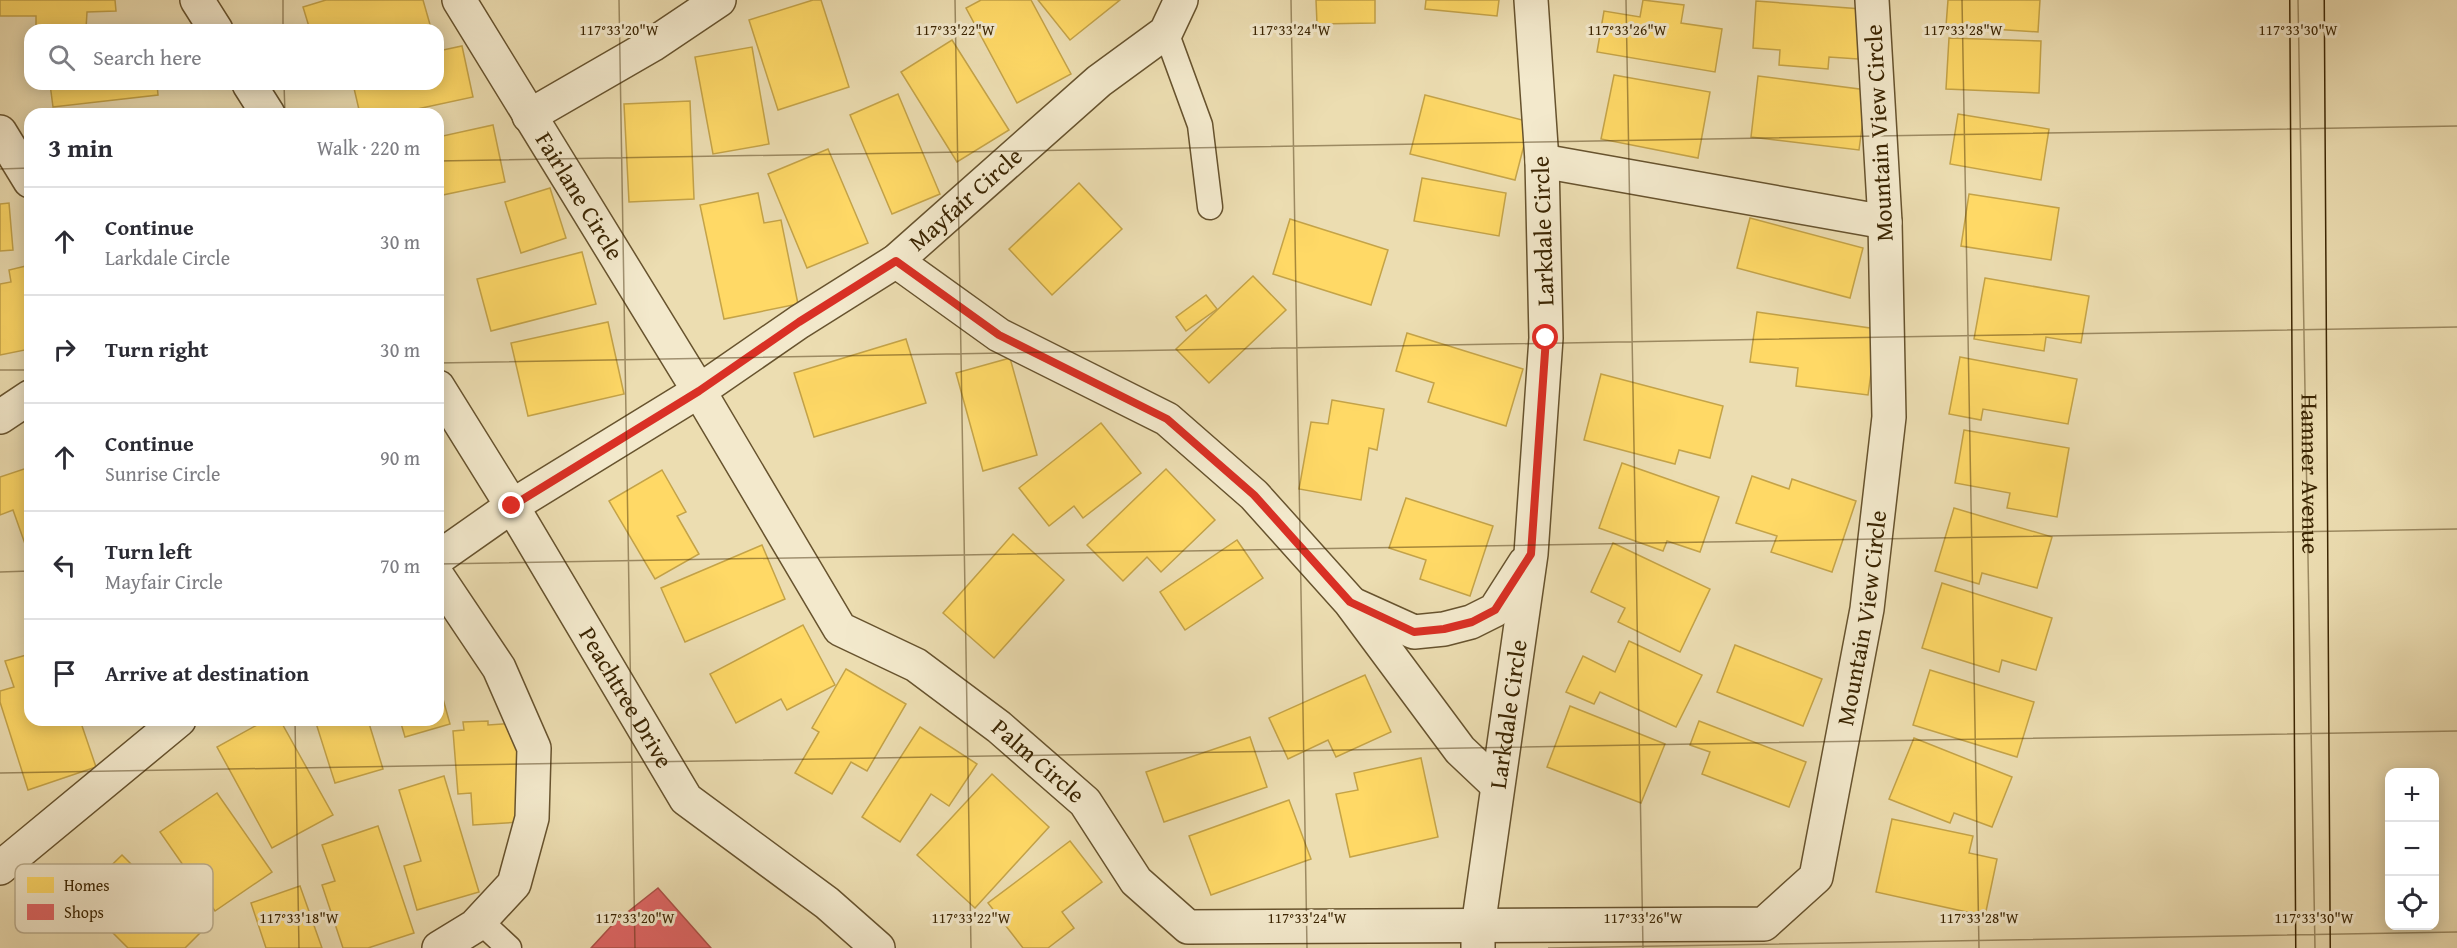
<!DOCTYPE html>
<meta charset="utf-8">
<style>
body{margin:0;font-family:"Gentium Book Plus",serif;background:#f2f2f3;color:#2b2b33}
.controls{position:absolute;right:18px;bottom:18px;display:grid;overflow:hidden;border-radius:12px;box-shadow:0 3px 15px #0003}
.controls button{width:54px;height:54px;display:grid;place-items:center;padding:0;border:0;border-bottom:2px solid #e1e1e2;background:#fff;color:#2b2b33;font:30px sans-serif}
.stop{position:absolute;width:18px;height:18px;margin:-14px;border:4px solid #d93025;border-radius:50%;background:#fff}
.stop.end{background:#d93025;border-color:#fff;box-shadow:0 2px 6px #0008}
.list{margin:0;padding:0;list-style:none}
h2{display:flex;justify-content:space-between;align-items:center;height:78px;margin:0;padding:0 24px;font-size:26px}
h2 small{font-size:20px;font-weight:400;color:#7c7c81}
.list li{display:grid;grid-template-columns:39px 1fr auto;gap:18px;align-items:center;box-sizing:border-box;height:108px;padding:0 24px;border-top:2px solid #e1e1e2}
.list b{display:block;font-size:22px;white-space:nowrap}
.list p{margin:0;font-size:20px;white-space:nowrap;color:#7c7c81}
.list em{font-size:20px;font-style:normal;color:#7c7c81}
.icon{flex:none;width:33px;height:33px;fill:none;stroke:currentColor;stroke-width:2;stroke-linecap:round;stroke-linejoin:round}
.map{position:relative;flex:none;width:2457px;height:948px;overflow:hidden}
.search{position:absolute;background:#fff;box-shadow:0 3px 15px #0003;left:24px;top:24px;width:420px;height:66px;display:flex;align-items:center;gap:15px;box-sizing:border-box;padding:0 21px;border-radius:18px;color:#7c7c81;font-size:22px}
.panel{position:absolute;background:#fff;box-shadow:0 3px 15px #0003;left:24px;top:108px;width:420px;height:618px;border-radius:18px}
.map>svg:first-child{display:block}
.homes{fill:#ffd966;stroke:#c4a348;stroke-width:1.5}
.shops{fill:#e06666;stroke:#ae5248;stroke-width:1.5}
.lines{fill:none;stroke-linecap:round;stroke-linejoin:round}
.lane-casing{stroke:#67532e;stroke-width:27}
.street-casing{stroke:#67532e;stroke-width:36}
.primary-casing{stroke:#3b2502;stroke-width:36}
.lane{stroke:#f3e9cc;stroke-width:24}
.street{stroke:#f3e9cc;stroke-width:33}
.primary{stroke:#ecddb1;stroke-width:33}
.route{stroke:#d93025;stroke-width:8}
.ticks{fill:none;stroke:#3b2502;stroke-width:1.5;stroke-opacity:0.45}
.labels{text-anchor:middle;stroke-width:6;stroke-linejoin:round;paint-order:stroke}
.street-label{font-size:24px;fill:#3b2502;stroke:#f3e9cc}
.key{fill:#f3e9cc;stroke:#bcae8f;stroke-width:1.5}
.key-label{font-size:16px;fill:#3b2502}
.ticks-label{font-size:15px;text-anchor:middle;fill:#3b2502;stroke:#f3e9cc;stroke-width:6;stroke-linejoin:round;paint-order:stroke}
</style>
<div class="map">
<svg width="2457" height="948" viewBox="0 0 2457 948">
<rect width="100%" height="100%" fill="#ecddb1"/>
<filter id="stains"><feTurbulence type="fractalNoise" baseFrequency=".00333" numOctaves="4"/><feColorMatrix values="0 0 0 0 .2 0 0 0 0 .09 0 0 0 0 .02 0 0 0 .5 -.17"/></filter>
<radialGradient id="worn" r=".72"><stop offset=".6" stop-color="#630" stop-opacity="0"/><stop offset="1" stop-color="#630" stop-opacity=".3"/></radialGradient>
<g class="homes">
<path d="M0,0H115L116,11L87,12L86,29L36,30V16H0Z"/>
<path d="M326,0H423L431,28L310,30L303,7Z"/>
<path d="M813,0H821L849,87L778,110L749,20Z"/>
<path d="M981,0H1031L1071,74L1017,103L966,8Z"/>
<path d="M1038,0H1120L1070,40Z"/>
<path d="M1316,0H1375V23L1317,24Z"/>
<path d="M1426,0H1499L1497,16L1425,9Z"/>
<path d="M1643,0L1684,5L1681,23L1722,29L1715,72L1597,52L1604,11L1640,17Z"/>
<path d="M1948,0H2040L2038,32L1946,26Z"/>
<path d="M1756,1L1862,9L1858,59L1829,57L1828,69L1779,65L1780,50L1753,48Z"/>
<path d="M1949,38L2041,41L2039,93L1946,89Z"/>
<path d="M952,40L1009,130L957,162L901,72Z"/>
<path d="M462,46L473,97L394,114H360L353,84H438V51Z"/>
<path d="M752,47L769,144L713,154L695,57Z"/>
<path d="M1614,75L1710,92L1698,158L1601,139Z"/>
<path d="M1758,76L1867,90L1859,150L1751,137Z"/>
<path d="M50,84H157L158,95L53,107Z"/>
<path d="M898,94L940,194L892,214L850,115Z"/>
<path d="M1425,95L1530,122L1515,180L1410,154Z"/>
<path d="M690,101L694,199L629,202L624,104Z"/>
<path d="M1958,114L2049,129L2041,180L1950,164Z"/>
<path d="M493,125L505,182L438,196V137Z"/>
<path d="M828,149L868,243L807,268L768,174Z"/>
<path d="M1422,178L1506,193L1499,236L1414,221Z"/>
<path d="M1079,183L1122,229L1052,295L1009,249Z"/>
<path d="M550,188L566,238L521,253L505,202Z"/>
<path d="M758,193L764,223L781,220L798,304L724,319L700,205Z"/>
<path d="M1969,194L2059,208L2051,260L1961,246Z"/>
<path d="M9,203L13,250L0,251V204Z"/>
<path d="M1750,218L1863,248L1850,298L1737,268Z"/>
<path d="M1290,219L1388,250L1371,305L1273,274Z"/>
<path d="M582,252L596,304L491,331L477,279Z"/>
<path d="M30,265V349L0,355V284L11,282L9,270Z"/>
<path d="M1253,276L1286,310L1209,383L1176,349Z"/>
<path d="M1985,278L2089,296L2081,343L2046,337L2044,351L1974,339Z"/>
<path d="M1206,295L1217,309L1186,331L1176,317Z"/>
<path d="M1757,312L1877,329L1868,395L1796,386L1798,368L1750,362Z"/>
<path d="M608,322L624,394L528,416L511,343Z"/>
<path d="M1407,333L1523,369L1506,426L1428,402L1434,383L1396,371Z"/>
<path d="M906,339L926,403L814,437L794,373Z"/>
<path d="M1960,357L2077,379L2068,424L1983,409L1981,420L1949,414Z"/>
<path d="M1010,358L1037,455L983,471L956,373Z"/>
<path d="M1601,374L1723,406L1710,458L1679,450L1675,464L1584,440Z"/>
<path d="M1332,400L1384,409L1377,450L1369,448L1361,500L1299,489L1311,422L1328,424Z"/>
<path d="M1101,423L1141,473L1083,518L1074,506L1049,526L1019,488Z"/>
<path d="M1964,430L2069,448L2057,517L2007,508L2010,493L1955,483Z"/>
<path d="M1622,463L1719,497L1700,552L1667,541L1663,551L1599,528Z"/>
<path d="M30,467V558L13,510L0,515V477Z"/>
<path d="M1166,469L1215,520L1161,572L1147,557L1123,581L1087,545Z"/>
<path d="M662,470L686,512L677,516L699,554L655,579L609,501Z"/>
<path d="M1752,476L1789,489L1792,479L1856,501L1832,572L1771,552L1777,536L1736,523Z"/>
<path d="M1406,498L1493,526L1470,596L1420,579L1426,560L1389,548Z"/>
<path d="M1954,508L2052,537L2037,588L1982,573L1979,584L1935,571Z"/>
<path d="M1013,534L1064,580L994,658L943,613Z"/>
<path d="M1237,540L1263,578L1185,630L1160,592Z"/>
<path d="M1613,543L1710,589L1680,652L1618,622L1625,608L1591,592Z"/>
<path d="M762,545L785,599L685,642L661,588Z"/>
<path d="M1942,583L2052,618L2036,670L2002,660L1999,672L1922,648Z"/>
<path d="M803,625L835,685L787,710L781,699L736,723L710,674Z"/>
<path d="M1629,641L1702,675L1676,727L1600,692L1594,704L1566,692L1583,656L1615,672Z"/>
<path d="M1735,645L1822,679L1803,726L1717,692Z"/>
<path d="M30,654V720H80L96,767L28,790L0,702V691L14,687L5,661Z"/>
<path d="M846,669L906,704L867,771L851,762L832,794L795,773L819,732L812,728Z"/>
<path d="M1930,670L2034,702L2017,757L1913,725Z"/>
<path d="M1365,675L1391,732L1336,757L1328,740L1288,759L1269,718Z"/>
<path d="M438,681L450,724L405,737L400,720H438Z"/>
<path d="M1570,706L1665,744L1641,803L1547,767Z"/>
<path d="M266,720H280L333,815L272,848L217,747Z"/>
<path d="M315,720H368L383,769L335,783Z"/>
<path d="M488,721V725L516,723L522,822L473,825L471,793L458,794L453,731L464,730L463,722Z"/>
<path d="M1699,721L1806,762L1789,807L1702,774L1710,752L1690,745Z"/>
<path d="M920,727L977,764L949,806L931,794L900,842L862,817Z"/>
<path d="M1250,737L1267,787L1164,822L1146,772Z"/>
<path d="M1914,738L2012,777L1992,827L1954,813L1950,823L1889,799Z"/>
<path d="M1421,758L1438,837L1350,857L1336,794L1358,790L1354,773Z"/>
<path d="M992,774L1049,827L975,908L917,855Z"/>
<path d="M444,776L479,892L417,910L404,866L421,861L399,790Z"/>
<path d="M217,793L272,872L215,911L160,832Z"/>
<path d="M1289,800L1311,859L1211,895L1189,836Z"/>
<path d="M1892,819L1973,836L1969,853L1997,859L1985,916L1876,892Z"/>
<path d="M378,826L414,933L368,948H343L322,885L335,881L322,845Z"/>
<path d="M1070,841L1102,882L1062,912L1074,928L1048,948H1023L988,903Z"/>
<path d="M122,855L200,933L185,948H128L78,898Z"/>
<path d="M300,886L322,948H266L251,903Z"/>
</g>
<path class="shops" d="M658,888L711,948H591L615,922Z"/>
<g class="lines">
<defs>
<g id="lane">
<path d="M1166,32L1200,125L1210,207"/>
<path d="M480,921L509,948"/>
</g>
<g id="street">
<path d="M197,0L216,30"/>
<path id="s1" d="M459,0L699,391L840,629L916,665L999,727L1085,802L1136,881L1188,927L1764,924L1816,877L1867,609L1889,417L1885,222L1872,0"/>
<path d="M249,84L268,114"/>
<path d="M529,116L652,45L719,0"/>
<path d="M0,132L30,181"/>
<path d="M1542,161L1885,222"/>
<path d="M896,261L999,335L1167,419L1254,495L1350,602L1460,750L1497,785"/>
<path id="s2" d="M438,387L512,506L686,799L827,903L878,948"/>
<path d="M0,417L30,397"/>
<path id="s3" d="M438,558L512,506L699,391L799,322L896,261L1099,81L1166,32L1181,0"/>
<path d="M438,577L499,668L534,748L532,818L514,884L475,926L439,948"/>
<path d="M1352,604L1414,632L1444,629L1471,622L1495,610L1525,563"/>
<path d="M0,868L179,720"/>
<path id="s4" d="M1478,948V927L1531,554L1546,338L1542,161L1531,0"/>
</g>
<g id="primary">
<path id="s5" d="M2307,0L2313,948"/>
</g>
</defs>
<use href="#lane" class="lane-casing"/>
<use href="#street" class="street-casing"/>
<use href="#primary" class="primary-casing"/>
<use href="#lane" class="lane"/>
<use href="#street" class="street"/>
<use href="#primary" class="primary"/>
</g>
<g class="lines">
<path class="route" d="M512,506L699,391L799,322L896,261L999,335L1167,419L1254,495L1350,602L1414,632L1444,629L1472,622L1495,610L1531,554L1546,338"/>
</g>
<path class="ticks" d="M283,0V30M619,0L635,948M955,0L971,948M1291,0L1307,948M1626,0L1643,948M1962,0L1979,948M2298,0L2315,948M284,84L285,114M438,161L2457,126M0,169L30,168M438,363L2457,327M0,370H30M438,564L2457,529M0,572L30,571M295,720L299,948M0,773L2457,731M1548,948L2457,932"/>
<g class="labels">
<g class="street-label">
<text transform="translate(1879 133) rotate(-93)" y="8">Mountain View Circle</text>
<text dy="8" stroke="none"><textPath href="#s1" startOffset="230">Fairlane Circle</textPath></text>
<text dy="8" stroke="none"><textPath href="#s3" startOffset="639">Mayfair Circle</textPath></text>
<text transform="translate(1543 231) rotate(-92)" y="8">Larkdale Circle</text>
<text dy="8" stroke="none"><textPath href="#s5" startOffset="474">Hamner Avenue</textPath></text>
<text dy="8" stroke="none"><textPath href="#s1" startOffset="2110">Mountain View Circle</textPath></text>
<text dy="8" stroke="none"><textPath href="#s2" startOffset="363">Peachtree Drive</textPath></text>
<text dy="8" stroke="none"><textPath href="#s4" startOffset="236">Larkdale Circle</textPath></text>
<text dy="8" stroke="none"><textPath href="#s1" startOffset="975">Palm Circle</textPath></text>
</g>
</g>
<rect x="15" y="864" width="198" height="69" rx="9" class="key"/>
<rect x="27" y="877" width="27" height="16" fill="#ffd966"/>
<rect x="27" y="904" width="27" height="16" fill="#e06666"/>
<g class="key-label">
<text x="64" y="891">Homes</text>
<text x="64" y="918">Shops</text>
</g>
<g class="ticks-label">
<text x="619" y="35">117°33'20"W</text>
<text x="955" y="35">117°33'22"W</text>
<text x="1291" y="35">117°33'24"W</text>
<text x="1627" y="35">117°33'26"W</text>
<text x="1963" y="35">117°33'28"W</text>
<text x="2298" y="35">117°33'30"W</text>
<text x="299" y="923">117°33'18"W</text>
<text x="635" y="923">117°33'20"W</text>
<text x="971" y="923">117°33'22"W</text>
<text x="1307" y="923">117°33'24"W</text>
<text x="1643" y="923">117°33'26"W</text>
<text x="1979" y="923">117°33'28"W</text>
<text x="2314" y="923">117°33'30"W</text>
</g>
<rect width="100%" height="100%" filter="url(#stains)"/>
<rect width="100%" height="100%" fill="url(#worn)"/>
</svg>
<div class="controls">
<button>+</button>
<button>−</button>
<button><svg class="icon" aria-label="locate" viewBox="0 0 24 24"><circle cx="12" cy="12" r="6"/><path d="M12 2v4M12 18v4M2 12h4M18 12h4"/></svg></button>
</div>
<div class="stop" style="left:1546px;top:338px"></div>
<div class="stop end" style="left:512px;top:506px"></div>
<div class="search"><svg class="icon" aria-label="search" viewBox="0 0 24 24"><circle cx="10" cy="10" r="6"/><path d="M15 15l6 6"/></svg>Search here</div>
<section class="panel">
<h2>3 min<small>Walk · 220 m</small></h2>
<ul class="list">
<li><svg class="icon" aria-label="ahead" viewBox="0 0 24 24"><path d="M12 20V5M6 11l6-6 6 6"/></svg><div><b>Continue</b><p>Larkdale Circle</p></div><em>30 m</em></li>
<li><svg class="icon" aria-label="right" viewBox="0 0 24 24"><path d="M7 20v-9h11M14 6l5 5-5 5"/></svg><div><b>Turn right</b></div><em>30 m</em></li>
<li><svg class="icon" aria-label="ahead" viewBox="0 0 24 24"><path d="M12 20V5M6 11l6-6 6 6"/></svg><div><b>Continue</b><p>Sunrise Circle</p></div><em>90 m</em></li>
<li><svg class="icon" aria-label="left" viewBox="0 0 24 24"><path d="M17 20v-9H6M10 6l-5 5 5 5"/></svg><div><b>Turn left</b><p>Mayfair Circle</p></div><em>70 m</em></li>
<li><svg class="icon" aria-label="arrive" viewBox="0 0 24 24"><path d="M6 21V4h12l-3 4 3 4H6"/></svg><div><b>Arrive at destination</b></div></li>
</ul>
</section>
</div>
